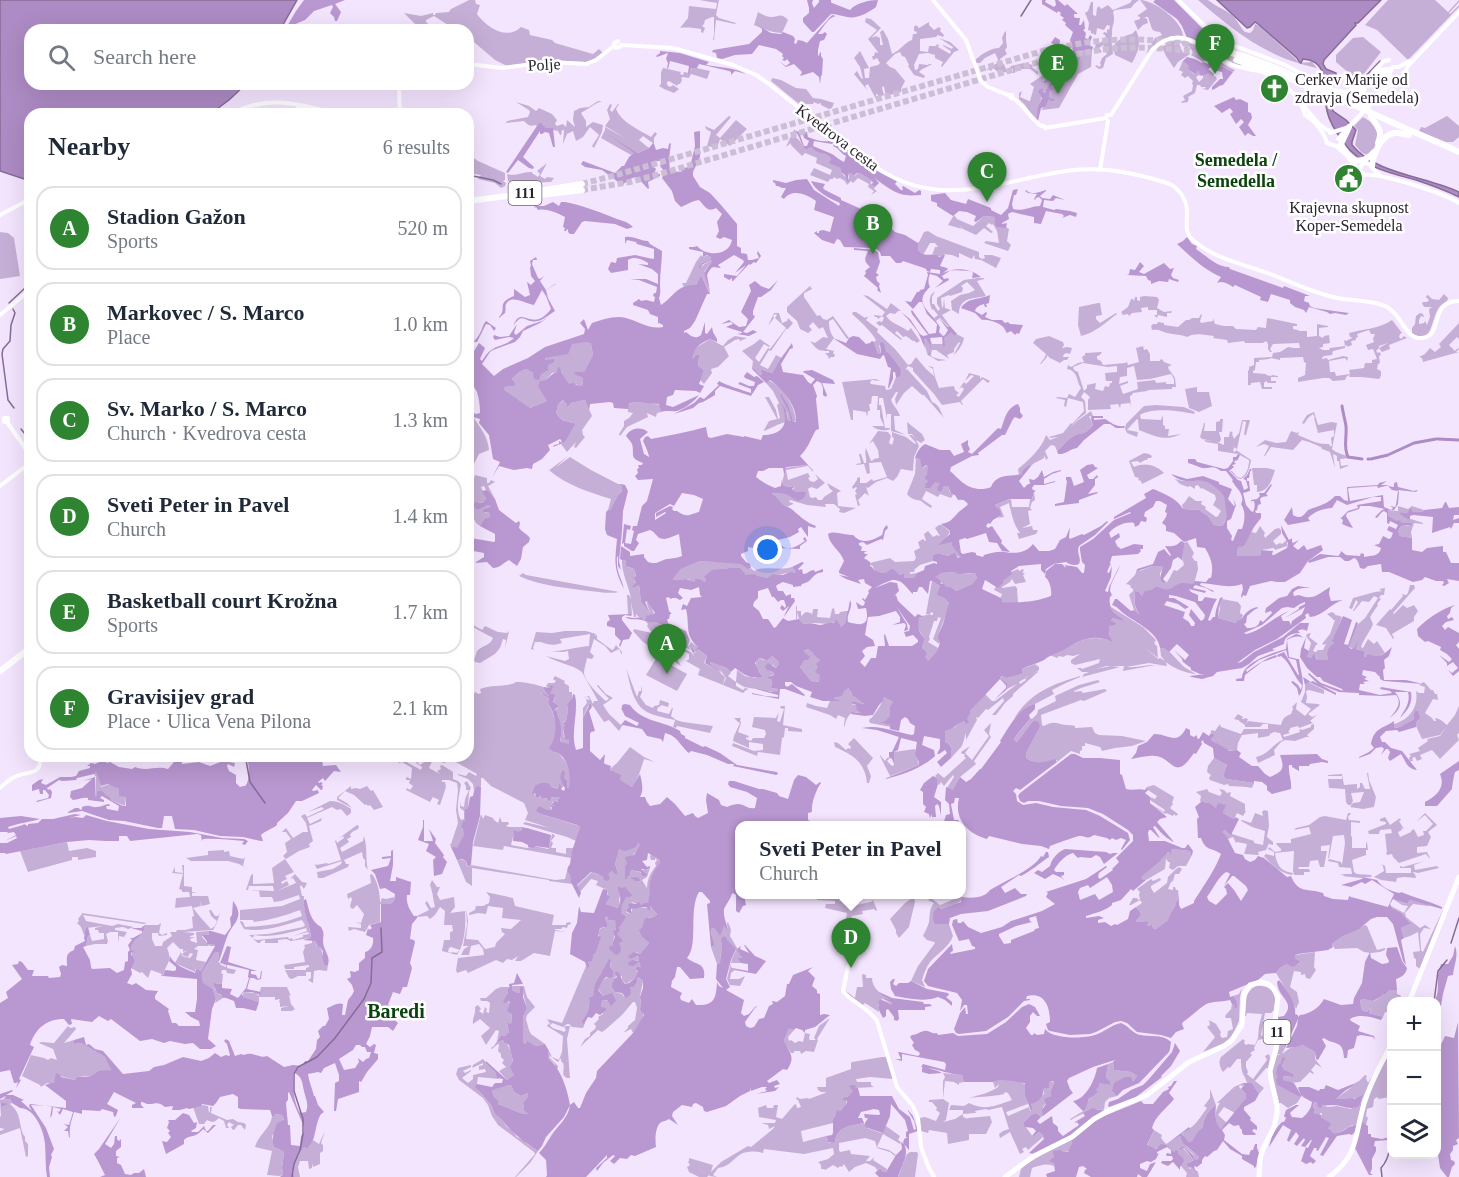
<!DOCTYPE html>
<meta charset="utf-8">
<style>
body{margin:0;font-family:Georgia,serif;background:#f2f2f3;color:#1f2937}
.controls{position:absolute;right:18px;bottom:18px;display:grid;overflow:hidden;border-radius:12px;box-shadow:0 6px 24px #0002}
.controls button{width:54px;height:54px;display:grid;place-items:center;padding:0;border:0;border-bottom:2px solid #e0e1e3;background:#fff;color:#1f2937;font:30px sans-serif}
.you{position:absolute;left:768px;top:550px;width:21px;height:21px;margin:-15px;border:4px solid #fff;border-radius:50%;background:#1a73e8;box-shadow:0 0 0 9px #1a73e833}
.badge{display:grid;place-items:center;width:39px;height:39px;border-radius:50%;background:#2f8431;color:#fff;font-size:20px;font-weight:700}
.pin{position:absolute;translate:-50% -50px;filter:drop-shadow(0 2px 3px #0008)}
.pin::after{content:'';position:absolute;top:32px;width:21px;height:18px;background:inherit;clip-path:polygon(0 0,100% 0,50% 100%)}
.popup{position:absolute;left:735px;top:821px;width:231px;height:78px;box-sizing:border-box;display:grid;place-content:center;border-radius:12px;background:#fff;filter:drop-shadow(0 2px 4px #0005);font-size:20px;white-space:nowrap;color:#747a83}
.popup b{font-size:22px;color:#1f2937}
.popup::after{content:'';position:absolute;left:50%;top:100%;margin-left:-12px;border:12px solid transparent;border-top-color:#fff}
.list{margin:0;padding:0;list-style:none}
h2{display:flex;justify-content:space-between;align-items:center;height:78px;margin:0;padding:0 24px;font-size:26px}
h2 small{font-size:20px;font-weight:400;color:#747a83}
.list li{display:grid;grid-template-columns:39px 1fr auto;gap:18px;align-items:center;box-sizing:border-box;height:84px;margin:0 12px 12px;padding:0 12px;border:2px solid #e0e1e3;border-radius:18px}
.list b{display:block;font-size:22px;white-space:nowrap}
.list p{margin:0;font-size:20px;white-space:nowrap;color:#747a83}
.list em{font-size:20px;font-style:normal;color:#747a83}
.icon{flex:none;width:33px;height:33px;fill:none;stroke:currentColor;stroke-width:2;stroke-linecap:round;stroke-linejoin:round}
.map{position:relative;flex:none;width:1459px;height:1177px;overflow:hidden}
.search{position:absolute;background:#fff;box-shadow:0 6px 24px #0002;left:24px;top:24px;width:450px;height:66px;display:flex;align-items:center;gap:15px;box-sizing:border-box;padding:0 21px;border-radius:18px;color:#747a83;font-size:22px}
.panel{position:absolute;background:#fff;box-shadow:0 6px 24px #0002;left:24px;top:108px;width:450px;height:654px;border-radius:18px}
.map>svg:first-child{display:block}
.green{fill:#c6afd6;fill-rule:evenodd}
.forest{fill:#b997d1;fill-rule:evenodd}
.water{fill:#ad8bc4;stroke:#866c97;stroke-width:1.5}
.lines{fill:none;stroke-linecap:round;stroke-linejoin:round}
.stream{stroke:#866c97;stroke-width:1.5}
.canal{stroke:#ad8bc4;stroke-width:3}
.highway-tunnel{stroke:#ccbed5;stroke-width:6;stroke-dasharray:6 3;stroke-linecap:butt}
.secondary{stroke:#fff;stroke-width:4}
.primary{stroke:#fff;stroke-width:5}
.highway{stroke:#fff;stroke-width:6}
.labels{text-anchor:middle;stroke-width:5;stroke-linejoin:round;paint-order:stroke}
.shield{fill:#fff;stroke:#6a656d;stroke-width:1.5}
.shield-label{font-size:15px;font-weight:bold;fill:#2a232f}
.street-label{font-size:16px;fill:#2a232f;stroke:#fff}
.poi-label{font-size:16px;fill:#2a232f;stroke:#fff;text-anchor:start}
.neighbourhood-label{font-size:18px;font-weight:bold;fill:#0b430e;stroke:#fff}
.quarter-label{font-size:20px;font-weight:bold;fill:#0b430e;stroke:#fff}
</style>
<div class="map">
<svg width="1459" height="1177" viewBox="0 0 1459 1177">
<rect width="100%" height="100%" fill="#f4e5ff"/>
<g class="green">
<path d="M469,0H475L476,4L480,5L477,14C486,27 507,41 521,27L529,30L530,35L552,40L555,43L593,54L599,49L603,53L594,59L586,62L548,60L507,66L495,60L468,37V30H456L434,16L426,20V22L434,29L438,25L448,30H421L404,13L421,16L433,13V15H435L436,13L449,12L451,9Z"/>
<path d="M699,0H719L716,15L719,18L736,23L735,24L716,20L714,40H713L714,34V17H712L705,20L704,24L702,26L705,28L703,33L701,32V29C695,28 686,27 680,28L688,18L689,6L716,9L717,3Z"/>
<path d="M1132,0H1139L1134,4L1131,8L1115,10L1113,12C1116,23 1112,23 1112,33C1111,40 1112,47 1113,54L1106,58L1103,68L1099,69L1095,66L1097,65L1099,67L1101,65L1100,63L1102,58L1107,54L1104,50L1106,48L1103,45L1099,48L1102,52L1099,53L1097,51L1094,53L1096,43H1100L1106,38L1105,35L1103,34L1104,32L1107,33V29L1109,30L1110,26L1107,25L1104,30L1097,28L1096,35L1091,33V31L1088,30L1089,23L1085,13L1088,11L1091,2H1093V15L1096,16L1097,8L1099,6L1101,9L1108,5L1113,10L1130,3Z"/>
<path d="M1140,0C1154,0 1184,22 1183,37L1163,40L1146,54L1155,38L1162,35L1160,32L1154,31L1152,29L1148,17H1144L1147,19L1148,23L1143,25L1138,30L1134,21L1140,19V17L1137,16L1147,9Z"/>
<path d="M1198,0H1208C1215,6 1222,8 1229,13C1237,18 1239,26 1245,32L1250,33L1253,30L1255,24L1258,25L1296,59L1298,63L1312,62L1317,68C1269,59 1234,31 1198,0Z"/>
<path d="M1388,0H1435L1448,12L1459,0V2L1449,13L1450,14L1459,5V7L1408,60L1377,30L1365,25Z"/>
<path d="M758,12C761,14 767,17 771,17C780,17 780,12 788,20L782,33C771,33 764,29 754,25Z"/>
<path d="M866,18L871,19L881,28L871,38L876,36L880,38V45H883L880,32L883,30L888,39L892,54C901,50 905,42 912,40L913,34H916L917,32L914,31V27L916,25L919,28L929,22V25L934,30L939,27L941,29L940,31L944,35L943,37L938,35L936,37L920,39V51L928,52L929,46H936L937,44L939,45L938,47L950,54L951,51L943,46V45L952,49L953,47L939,38L950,42L959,50L954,52L942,67L941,66L943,62L935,58V55L928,53L919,54L914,65L915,70L918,69L919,64L928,65L929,64H932C928,67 922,68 919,72L925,76L924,78L914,75L908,66L909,65L905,57L902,56L900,52L895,54L886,63L890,67L895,69L905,81L901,89V92L886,96L884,87L883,86L882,88L884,95L879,97L877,94H876V99L868,84L865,86L868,91L854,74L857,71L861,78L863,79L860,67L854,58L860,51L869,68L864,69L865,78H869L870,67L878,65L880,63L877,58L873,60L872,56H874L875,52L877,53L878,52L868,39L877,30L865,22Z"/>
<path d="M1136,30C1142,43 1138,52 1132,63L1115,55L1113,47C1116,41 1125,35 1132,34Z"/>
<path d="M1006,31V40L1007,47L1005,50L1007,54L1000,59V63L1004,64L1007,72H1013V69L1010,68L1011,66L1024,63V66L1025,63L1033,65L1032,67L1038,72V75L1030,69H1016L1015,73L1001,72V70H999L998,72L993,68L991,71L988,69L987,71V69L999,62L995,53L985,58L980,63H976L975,60C982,54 991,48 999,48L1003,43L1002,38L1004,33Z"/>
<path d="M1363,37L1381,52L1359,80H1357L1336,62V55L1353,38Z"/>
<path d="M1173,41C1199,39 1213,61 1235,70L1233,72L1213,62L1212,60L1208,57L1203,62L1191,55L1193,52L1188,45L1183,46L1181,42L1179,44L1183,53L1187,51L1184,47L1187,46L1190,49L1188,51L1190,54L1178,62L1174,68L1166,56L1162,47L1167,44V43Z"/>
<path d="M1092,50L1091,67L1078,74L1059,108L1041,110L1045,106L1049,98L1051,102L1057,100L1049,97V92L1054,85L1066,83L1083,51Z"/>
<path d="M1184,62L1190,66L1189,69L1194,74L1198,71L1201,76L1199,75L1196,77L1199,82L1203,78V75L1209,72L1216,77L1217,79L1208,90L1202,89L1206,88L1205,87H1201L1200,85H1197L1195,93L1188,97L1189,99L1188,100V102L1182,103L1181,102L1185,100L1183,96L1192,91L1193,85L1192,84L1193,81L1188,76L1185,78L1181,75L1183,72L1179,70L1182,63H1180Z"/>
<path d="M692,67L710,71L707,79L691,74L689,78L683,77L681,78L682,80L680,84H678L677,86L669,81L667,82V85L670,87L673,85L679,89L674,93L664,89L659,86L661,84V72L663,68L681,72L680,74L683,75L684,72L689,73Z"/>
<path d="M1060,69L1064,75V78C1053,80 1048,82 1045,93L1044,94L1043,90L1042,88C1042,100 1038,109 1036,121L1025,105L1019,99V93L1022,91L1020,97L1029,101H1030L1034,87L1030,84L1043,75V81H1046L1044,80C1047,72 1052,70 1060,69Z"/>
<path d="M772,78L781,80L796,88L806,89L813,98L821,99L834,103L832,108L829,109L821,105V103L818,104L814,102L813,104H807L804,108L771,81Z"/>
<path d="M598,101H602L597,103L581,113L586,121V127L593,122L603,125L602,132L594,148L592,146L599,135L590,127L583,137L576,141L573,131L567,134L563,144L564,130H562L561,135H560L558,131L553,130V128H546L539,123L537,126L535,125C530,127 528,125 524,121L506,123L507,121L528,117L530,112L529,110L516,102L529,106L536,111L539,108L552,114L557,120L555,124L557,126L563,124L566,127L567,120L575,127L573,120L574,111L580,108L589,107Z"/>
<path d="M610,104L612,105L610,110L612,112L618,104H619L616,109C622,123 638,129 651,137L655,132L657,134L654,138V144L643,136L639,140L649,148L638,153L612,137L635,153L631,155L601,138L605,130V127L627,139L605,126L610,119L607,110Z"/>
<path d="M729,116L731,117L716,135L720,138L736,120L747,129L730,146L720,139L717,148L707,146L711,132L706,129L705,126L714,130Z"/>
<path d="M1447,116L1459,126V137L1453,142H1446L1419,131L1421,127L1425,128Z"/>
<path d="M1363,117L1374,124L1379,136C1376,143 1374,152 1367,155L1361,152L1355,145L1358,130L1354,126Z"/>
<path d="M792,134L799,140L806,150L811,147L820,152L825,153L829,155L831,159L830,163L840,168L841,172L849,181V173L852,172L854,176L858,173H860L872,181L870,183L875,187L874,189L877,191L871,195L874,191L868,187L869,184L858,178L853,183L851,181L847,185L845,181L840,178L837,179L834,177L833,179H830L828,182L810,175L814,168L830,175L832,170L816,163L817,158L805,153L802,156L791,145V143L786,147Z"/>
<path d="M468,154L478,161L505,173V180L503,181L506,183L505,186L501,188L495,183L478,179L481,175L468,173Z"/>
<path d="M547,163L540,176L545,179L547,177L554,178L551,182C537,181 521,189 508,181L507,174C516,177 523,171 532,172V173L538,177L540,174L537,171Z"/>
<path d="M954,215L957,219L973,226L984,216L995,217L996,221L1009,229L1007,241L1011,245L1008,251L984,243L986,241L999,243L997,231L993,224L992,225L989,223L986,226L993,232L991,233L984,228L976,235L963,229L959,225L962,229L948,225Z"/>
<path d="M928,231L936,236L979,252V257L982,259L985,258L984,255H992L1001,258L996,268L981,260L975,259L974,255L972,259L959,253V258L952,255L943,254L941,257L933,254L932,255L935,247H938L935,243H930L923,255L918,250L919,242L924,232Z"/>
<path d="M0,232L8,233L14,238L20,276L0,279Z"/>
<path d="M701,255L703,257L709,255L712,259L702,263L701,267L710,260L712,261L704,272L710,292V293L701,275L696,285L684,287L682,283H686L696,262Z"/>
<path d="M978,278H984V279L977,281L986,296C973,299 959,297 959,314L952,310L951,301L960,295L969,293L975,290L967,282L961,286L963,288L962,292L950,296L949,295L941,298L942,307L943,308L944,298L945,308L951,310L942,315L950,326L949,327L940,318L936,321L934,318L938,315L933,309L932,310C929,302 928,296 935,291L932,297V304H934L938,311L940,309L937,304V298L964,280Z"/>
<path d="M810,286L812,289L804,293V297L817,316L820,315L823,319L827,320L833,316L849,338L847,339L833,319L829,321C829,327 830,333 834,338L826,349L834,351L833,353L835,355L834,357H831L829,359L828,356L825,353H829V351C818,351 817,350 810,341L815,343L823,337L828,338L823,327L819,329L813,322L809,326L812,330L808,333L800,329L797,321L787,312V307Z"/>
<path d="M1444,294L1448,298L1447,301C1441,304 1437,309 1435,316C1430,329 1430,342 1412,334V328L1415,324L1416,316L1420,313L1423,314L1424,317L1421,316L1419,320V324L1424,323L1425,321L1427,325L1430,317L1429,309L1432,307H1424L1422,303L1423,302H1427L1429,300L1426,297V296L1428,295L1432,299L1439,300Z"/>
<path d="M863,295L868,296L887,309L891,303L901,311H898L895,314L890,313L886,316C892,324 900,325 908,331L911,328L920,341L916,343L915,341H913L906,336L903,337L897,331L895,333L902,339L901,340L882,325L880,326L876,323L879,321L882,322L884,318L882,316L878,319L877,317H875L874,315L882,316L885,312Z"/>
<path d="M1144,296L1157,297L1159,300L1157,308L1164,312L1172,311L1171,313H1167V317L1158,315L1157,318L1154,315H1157V310H1148V307L1141,308L1142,312L1132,313L1129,316L1128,314L1123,315L1121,312L1128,307L1131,299H1133L1134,301L1135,297H1137V300L1140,301V297Z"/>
<path d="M1098,303H1100L1102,315L1096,316V319L1100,323L1116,313L1117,314C1106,322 1095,333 1081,336L1078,325L1079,307Z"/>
<path d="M853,312H856L865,318L866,317H868L866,320L878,329L877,332L895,349L908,365L911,364L916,357L926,369L934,376L933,369L928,366L933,367L935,377L939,388L954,386L955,390L959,393L956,395L959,397L964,389L962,387L959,389L964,382L966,384L974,376L971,375L965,381L969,373L980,376V379L982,377L990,381L988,383L983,379L961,401L963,405H962L960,402L942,405L934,394L913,371V368L908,366L905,370L907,369L927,391L932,402C940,405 940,411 944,418L924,395H922L912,386L904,393L896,405L895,399L898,392H896L891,400C893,406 898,409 900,416H894L895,430L906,435L891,431V414H887V419L883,398H879V405H881L885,428H890V429C885,432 876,430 872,426H884L880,417V410H877L878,396H872L871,404H869L870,409V411H868L867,417L866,412L853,410V420H851L842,382L876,379L880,381L872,380L870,382L871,384L885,386L886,390L891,389L896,377H898L901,369L890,354L879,345L881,354H878L874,342L876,340C870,330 861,322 852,314Z"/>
<path d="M774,313H779L782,323L787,321L788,318L793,323L788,329H786L771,351L769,350L760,365L768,369L776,355L782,358L779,361L772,373L760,369L762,374L760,375L752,368L753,361L742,351L754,344L760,339L770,346L769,347L764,344L755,358L759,362L768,348L770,349L786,328L775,318L777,315L775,314L773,316L774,318L768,326Z"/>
<path d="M1201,314L1202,315L1200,321L1201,323L1213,321V318L1215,324L1224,326H1233L1236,329L1256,330L1258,327L1266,328L1267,318L1297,324V326H1293V329L1298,330L1299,331H1307V337L1317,336V324L1328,326V327L1319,328V336L1323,338L1324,336L1329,335L1330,343L1323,344V347L1319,348L1323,350H1329L1330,348L1345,346L1344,340L1346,341L1352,338L1351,337H1350L1349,333C1363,329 1379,329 1392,320L1402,333L1400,334L1399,337L1401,339L1404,336L1407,338L1389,345L1390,349L1382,352L1379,348L1388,343L1379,346V348L1376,351L1378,353L1380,352L1381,355L1379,356L1380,363L1378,364L1377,369L1381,371V376L1379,379L1361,377H1349L1350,375L1347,376L1345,380L1333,381L1329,378H1323L1298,382V378L1305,375L1306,363L1304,362L1303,357L1280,358V360L1271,358L1269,359L1259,360V362H1256L1255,370L1253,371V373L1266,374V375L1271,376L1272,375L1278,376V377H1271V381H1276V383H1268L1266,381L1264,383V387H1272V389H1262L1260,382L1251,383V385H1248V371L1249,370V367L1254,365V358L1272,357L1273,353L1280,352L1288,347L1294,348H1300L1299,343L1273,344L1270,349L1272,352H1270L1268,349V344L1266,341L1263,343H1245L1244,341L1228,343L1227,340L1213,338L1214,336C1205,335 1195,332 1187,337C1181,334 1174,335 1167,333C1160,331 1159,329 1152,330L1151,326L1153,324H1157L1158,322L1164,323V325L1178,327L1186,320H1189L1192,318H1199ZM1369,330L1371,334H1375L1373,339L1374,342L1366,345L1368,350L1373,349L1377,359L1372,360V363H1365L1364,368L1349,370L1350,374L1336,376L1335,372H1330L1329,361L1345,358L1347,361L1348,357L1343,356L1328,360L1327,358L1322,359V358L1324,356L1332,355L1333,351L1345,348V346L1347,345V347L1352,345L1351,341L1356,340V338L1358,337L1357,334Z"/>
<path d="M1459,323V339L1457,337L1449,345L1455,351L1458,348L1459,349L1456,352H1459L1423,362L1422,358L1419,357L1425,354L1430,348L1435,352L1441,347L1439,344Z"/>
<path d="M951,331L964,338C963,345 957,352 953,356L960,343L959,342L954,349V352L947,355L949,359L936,350H932L931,355L932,357L939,359L947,360L938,361L928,355L923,340L926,339L929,343H930V338L932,344H942L943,343V346L944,338Z"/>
<path d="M735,336L747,338L740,341L739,339L735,340L724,347L729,356L718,367L711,369L712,373L704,384L700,380L704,370L698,366L699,357L695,356L694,359L691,358L694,349L710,339L723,346L728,340Z"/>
<path d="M1049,336L1063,342L1064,345L1062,348L1067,347L1072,348L1070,354L1067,353L1064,354L1063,357H1069L1067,360H1064L1060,363L1050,358L1047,355V357L1041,364H1040L1045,357L1046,354L1033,343L1036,339Z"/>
<path d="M587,342L591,344L593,355C592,358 582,375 582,377C582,378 583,380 583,381L582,386H579L576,384L569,385L561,372L552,373L544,382L547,401L530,408C524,404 507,393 504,389L505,387L514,386L512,379L518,373L526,369L533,373L541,374L546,360L545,358L572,343Z"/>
<path d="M1143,346L1144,350L1147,349L1150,354V361H1160V360L1162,359L1164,362L1172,365L1169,366L1168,368L1175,378L1176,387H1172V389L1148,390L1147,391L1133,393L1132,395L1130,396L1131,407L1130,403L1121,404L1120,408L1118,404L1110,405L1111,409L1088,410V400L1090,397L1084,392L1081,397L1085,401L1086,413L1077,420L1070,428L1077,421L1091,411L1093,416L1092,418L1090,416H1089L1093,425C1084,437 1080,431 1072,437C1066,441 1062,447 1057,451L1055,446L1051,445L1045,451L1048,458L1046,460L1044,455V458C1040,461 1034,462 1031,466H1029L1022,471V474L1019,475L1018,469C1029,460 1042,448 1046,435L1050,440L1058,437L1050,438L1049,437L1063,433L1071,423L1072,424L1084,411L1083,402L1068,398L1066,407L1064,406L1065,400L1056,398L1057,397L1067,398L1069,394L1075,397L1081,388C1076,380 1078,371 1067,369L1068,365L1071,367L1078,363L1084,362L1082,357L1085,355V353L1102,352L1100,355L1097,356V359L1101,361L1103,365L1125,363L1127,362L1128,365L1139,362L1136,348ZM1083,363L1108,367L1117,366V372L1105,373L1106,381H1112V383H1110L1109,387L1105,386L1103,391L1095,389L1096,383L1087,385V388L1084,391L1078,372L1074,370L1073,367ZM1134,366L1137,380L1150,379L1171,374L1174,379V384H1166V382L1156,383L1155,380L1137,382L1138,389L1123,394L1120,386L1128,383V381L1119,384L1120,377L1127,376V368Z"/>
<path d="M768,380C784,388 794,404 796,421H793L791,418V421H788L787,412H785L786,422C783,422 766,430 765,431L764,430L769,421L777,419L765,397H769L776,410L778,419L780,418L777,405L779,403L773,391L766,383Z"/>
<path d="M1197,387V392H1209L1212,406L1199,412L1189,408L1185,389Z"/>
<path d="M564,400L567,404V408L571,403L585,400L592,416L582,430L583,435L585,437L576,448L574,447L576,442L567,452L561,444L566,441L573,427L572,422C564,422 561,419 556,413L558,405Z"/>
<path d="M634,402L651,403L660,405L661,412L657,413L656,417L647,413L648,417L646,418L627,427L620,436L619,434L624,426V421L629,418L633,413L628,412V405Z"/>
<path d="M1156,405L1184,407L1195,412L1194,414C1180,411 1153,407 1140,415L1141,419L1161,420L1163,415V425L1165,426V429H1169L1168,436L1181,434C1165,442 1155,436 1139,430L1138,420L1137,419L1127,430L1138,432L1137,437L1127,433L1125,429L1126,424L1144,406Z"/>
<path d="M1314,412L1318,425L1331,422L1337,423L1332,449C1337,454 1345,454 1350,458L1340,459L1341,466L1348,465V466L1340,469L1339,461H1337V456L1333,454L1335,468L1330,452L1322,449L1321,447L1309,442L1302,440L1293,450L1271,447L1265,456H1264L1269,446L1264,444L1256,447L1265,440L1276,443L1286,442L1291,431L1297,433L1299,432L1298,435C1308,439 1318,445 1329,444L1330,446H1332L1331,438L1334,436V430L1318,433L1314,418H1315L1313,414L1308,418L1304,424L1302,423L1307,415Z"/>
<path d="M471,418H474C481,429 488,437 489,450L479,454L471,470L469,477H468V422Z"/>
<path d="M1220,419H1223L1222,432H1219L1221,439L1220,442H1217L1224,445V437H1229L1230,431L1233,433L1232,434L1234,439L1239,433L1242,420H1250L1246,435H1244L1246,422L1243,421L1237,449L1233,447L1234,448L1233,451L1235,452L1236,450L1251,460C1250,467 1248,476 1241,479L1237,478L1230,471H1232L1237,477L1241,478C1247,474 1249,467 1249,460L1238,454L1218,451V444L1206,442L1204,440L1213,441L1202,439L1200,437L1204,423H1205L1204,431H1216V422L1220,421Z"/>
<path d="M907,422L922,434L925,440L921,443L916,440L919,446L914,457L913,471L901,469L897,477L893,481L887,478L876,482L868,488L866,487L869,496L865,493L858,500L860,505L858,506L855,495L857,494L855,491L857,488L856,487L853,489L852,487L857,480V478L860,477V483H866L872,479L873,481L887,477L881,462L869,463L870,473L867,474L864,464L857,465L856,464L861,463L859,454H861L864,463H866C867,458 864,453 866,448L871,461L874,460L873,459L879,458L878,450L873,441L869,444L878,431L888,432L891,436L889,443L892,445L894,439L892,436V432L906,437L915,444L916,443L909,435H912L916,439L912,434H908Z"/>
<path d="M1144,453L1149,454L1152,456L1151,458H1148L1147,460H1145L1140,463L1138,461L1131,462L1134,467C1145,462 1156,465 1164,473L1142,484L1141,481L1138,480L1139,478L1135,477L1129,461Z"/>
<path d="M568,456L555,468L570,457L591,470L618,484H621L622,491L618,495L610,510H608L611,499C589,492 568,486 550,471L551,470L548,471Z"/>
<path d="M916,458L920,460L923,468L927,465L928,466V481L926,483L933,484L935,481L940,484L942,491L944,486H948L950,493L953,495L951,498L940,494L938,497L926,491L922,499L932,506L931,508C927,506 924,503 921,501C914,499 912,500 907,494L915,474Z"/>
<path d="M808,465L813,470V472L808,466L786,470L788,480L808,473L810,477L808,478L810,481L814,482L818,479L815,474L825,483L817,489L811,487L808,489L810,497L812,498L816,497L818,500H822L824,497L833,491L830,489L827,483L841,491L837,493L838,506L856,508L844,513L839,512L840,509L834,504H825L826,507L807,505L790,500L789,502L793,503V504L787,507L778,502L773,493L785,494L795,499L798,492H796L793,490L795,486L788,487L783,485C782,478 785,475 785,468Z"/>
<path d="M1252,468H1267L1275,470C1272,479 1269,492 1257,492V485H1254Z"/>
<path d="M475,475L487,478V483H489L491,480L495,482L488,486L495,499L486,490L484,486L481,487L486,498L484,502L477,503L475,508L480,509L485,505H490L491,507L486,508L485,513H490V517L480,526L476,523L473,517L470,516L468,519L469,511L468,508V489L471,488Z"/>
<path d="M1175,479C1193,485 1201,475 1216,487C1222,492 1225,496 1226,503C1227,514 1229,516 1222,526L1212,525L1208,516L1199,510L1183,509L1182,505L1185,502L1189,496L1196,501H1202L1201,504L1206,507L1205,509L1216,517L1218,516L1221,511L1213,505L1216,499L1215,495L1202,488L1201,489L1198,485L1195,486V489L1190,486L1188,487L1180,484Z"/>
<path d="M1034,492L1035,500L1032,502L1030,508L1032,510L1028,511L1030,524L1022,528L1032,526L1033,530H1038L1036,534L1019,539L1017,533H1020C1014,526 1011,512 1009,503L1000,507L1004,517L996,518L1000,516L995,505L1011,499L1012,507H1029L1030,499H1032Z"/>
<path d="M1398,506L1408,509L1412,506L1424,510L1422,512H1413L1412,510L1407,513L1401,512V514L1407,519H1411L1423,523V524L1414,523L1411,532L1412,538L1400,536L1398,531L1401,526H1410L1397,521L1388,517V510L1398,511Z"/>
<path d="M939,525H942L950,532L946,538L952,542V546L962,557L960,558L956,555L948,556L938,553L933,555L932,559L933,561L920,565L915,569L914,572H910V574L917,573L915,578H904V573L900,575L891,569C885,575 881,573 874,570L873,566L870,565V563L890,558L895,562L914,561L916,558L914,551L920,548L918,542L923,539L925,541H926L924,534L928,531L933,537L937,535L940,536L935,528Z"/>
<path d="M1260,526L1265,533L1264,535L1265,538L1275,529L1279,528L1281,530V534L1273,541L1276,545L1280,543L1282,544L1287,540V546L1275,550L1274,548L1261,550L1260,556H1237L1238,547L1244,544L1251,532L1256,533Z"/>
<path d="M1187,541L1194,553L1192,557L1195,561H1197L1198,569L1194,584C1192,584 1184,584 1183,584C1170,586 1171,594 1157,586L1143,596L1141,595L1139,592L1135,591C1134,600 1133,607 1140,614V615L1134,610L1129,595L1133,591V589L1131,588L1130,585L1126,584L1135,575L1137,569L1140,571L1152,566H1164L1160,573V578L1166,583C1170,579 1171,574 1174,570L1177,571L1184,565L1182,557L1185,543Z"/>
<path d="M622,560H626L628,567L634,569L636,575L634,577L636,582L633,585L634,588L642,583L640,582L641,579L640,577L650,579V585L646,587L651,588L650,594H647L646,591L641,592L642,588L639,586L641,602L649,612L650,613L646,601L651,605L654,604L657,609L656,611L652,609L654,614L645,620L642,619V617H639L636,614V617H634L631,602L632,614H628L627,595H629L631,599C629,586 621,572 622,560Z"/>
<path d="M700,561L741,563L750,569L751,568L754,571C766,565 780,571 792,567L795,569L797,572C793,574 791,572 787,573C782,574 781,575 775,574L767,578H764L746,575L730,568L722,569L706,579L705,582L702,581L693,582L688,579L676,580L673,579L681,569Z"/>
<path d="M1018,569L1019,571L1023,569L1024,571L1022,572L1025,574L1023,575L1026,582L1015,584L1012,579L1010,582L1002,587V588L1015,586L1017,588L1018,603L1004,602L1000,599L1002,594L994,590L996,586H997L1011,574V572Z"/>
<path d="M954,572L966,574L975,573L977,578L972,584L956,591L951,587L945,586L934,577L942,573Z"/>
<path d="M523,573L526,575L619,592C610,594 599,592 590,591C566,588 541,586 519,576Z"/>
<path d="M932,581L940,586L941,595L945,597L950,605L937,637L940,643L939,644L933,639L941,618L938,617L937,621H934L929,637L930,639L928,642L938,648C937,655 932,656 928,661L926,660L922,648L925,638C917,632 919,625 919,617L926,615H933V613L931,612L930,615L926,614Z"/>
<path d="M1410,585H1414L1415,588L1393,613L1394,614L1403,605L1407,608L1414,605L1418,611L1414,617V621L1392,634L1394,638L1393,639L1386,628L1376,625L1390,609L1391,610L1403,596L1402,594L1406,595L1408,593Z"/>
<path d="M1385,588L1384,595H1381L1379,598L1381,599L1377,604L1378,605L1370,617L1373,624C1370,632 1364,638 1361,647L1363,648L1368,639L1374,644L1377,641L1385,653L1378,657H1366L1363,655L1364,651L1356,649L1357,642L1354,649L1349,647L1357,625L1365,618L1378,598L1374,596L1369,602L1362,601L1354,611H1353L1358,602L1356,600L1352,609L1349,608L1353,598L1375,592L1382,591L1379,589Z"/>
<path d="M1222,599L1238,602L1241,606L1240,613L1243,615L1242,619L1236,623L1218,618L1220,608L1219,606Z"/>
<path d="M797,605V611H801V616L806,612L811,613L812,615L813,609H818L817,617L830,618L832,609L834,608L835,614H839L840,612L846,611L847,613L845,623L841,627L835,622C824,626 815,621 804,624L799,619L797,612V619L796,620V607Z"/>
<path d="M1111,607L1143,627L1155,639L1156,641L1154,642L1156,646L1157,645L1158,658L1145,648L1158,659L1160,658L1165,661L1161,656L1160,648L1167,649L1184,667L1196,674C1186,673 1174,669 1166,662L1167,666L1149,663L1126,667C1141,668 1148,663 1165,666L1155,665L1123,671L1124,666H1106L1096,669L1111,666L1120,667L1082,677L1084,674L1089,672H1082L1077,668H1081L1082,669L1099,663L1100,659L1075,665L1071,663V660L1080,654L1073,656L1067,655L1063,657L1059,656L1057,658L1050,655C1076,648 1081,631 1113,641C1107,634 1108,625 1113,618L1122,621L1112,610Z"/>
<path d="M1332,612L1335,614L1336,616L1337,615L1342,617L1333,641L1334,643C1328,650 1326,651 1328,659L1324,660H1317L1316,657L1309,658L1307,657L1311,643L1306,636L1307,634L1311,633L1309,637L1318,644L1316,645L1313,651L1316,652L1318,650H1323L1326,644H1325L1324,645L1322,644L1330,634L1335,620H1333V619L1327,614Z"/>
<path d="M468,622L482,630L485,626L498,632L507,633L509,631L505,649L506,640L503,639L500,648L495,654L480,663L475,662L474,660L477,651C483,645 490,646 493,638L469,625Z"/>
<path d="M646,622H655L662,625L670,630L678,632L690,641L688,645L690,650L679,644C676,636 666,637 658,635L661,642L648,640V643C662,647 675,652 681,666L643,642L633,631L634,629L652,633L647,626L648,624Z"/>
<path d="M565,631H586L596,634L595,636L597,635V639L612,650H613L616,645L622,652V655L619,649L611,653L605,646L594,639L590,652L594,656L592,659L587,658C586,663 584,669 584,673C585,682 600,696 606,701L609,699L597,686L598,685L606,694L613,698L603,705L609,714L622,726L619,731L609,720L604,722L593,706H588L583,718V708L587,703L586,699L590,700L588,697L582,698L589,696L593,704L594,701H598C593,691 587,682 582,672C571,664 557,663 546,656L565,661L569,659L568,651L563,652L547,651C562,652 575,647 589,646L590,634L560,639L562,643C554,646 548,645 541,642H535L533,648L534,650L531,649L536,632L552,633Z"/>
<path d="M691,642L698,647V649L707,656L704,663L717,670L725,677L723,685L726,678L721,671L711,665L710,662L712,661L725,668L728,669L731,673L728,676L736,682L737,670L745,676L756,678L762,675C757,670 753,663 759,658L763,660L772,656L778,661L779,664L776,668L772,664L775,674L770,676L769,679L772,680L771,688L778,689V691L774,692L766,691L756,688V689L744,687L736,682V686L743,690L745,688L749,689L746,690L743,693L698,675L700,669L686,661L689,659V654L677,647L678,646L691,652L694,656L693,653L696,652L689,646Z"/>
<path d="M808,649L813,651L820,660L818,663L820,674V682L811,681L800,667C801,661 807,657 802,651Z"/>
<path d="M657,657L687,674L677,691L646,675Z"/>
<path d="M1035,664L1039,667V670L1019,682L1020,684L1026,680L1025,678L1038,671V672L1013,694V696L1005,703L996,715H992L1004,701L1003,698L988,710L986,709L978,718L976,717L977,720L966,740V733L962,746L951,758V753L952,749L948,743L945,742V731L955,727L962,721L968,722L966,719L970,711L985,694L992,701H995L1017,684L1007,689V687L1000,678L1003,676L1007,678L1022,674V669Z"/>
<path d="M626,668L637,697L639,691H641L642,685V692L640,697L646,705L653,708L654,706L659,705L660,700L669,703L668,707L661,705L660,707H658L657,711L669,714L672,708H673L671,716L676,720L683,722L713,726L710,733L677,726L676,728L673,727L675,720C666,718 655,716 647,712C632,704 630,682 626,668Z"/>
<path d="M555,676L565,681L564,683L569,686V692H572V700L567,704L568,710L566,721L563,722L565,725L563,727L564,737L569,740V745L562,743L560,739C564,731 558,722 558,714L554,710L558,708V705L553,702L555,697L550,694L552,685L551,684L549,688L546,687L548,683H554L556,681L553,679Z"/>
<path d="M1080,676V677L1066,683L1052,690L1054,694L1035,704L1030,706L1014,719C1029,693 1053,684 1080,676Z"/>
<path d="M1098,680L1100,682L1081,688L1074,691V692L1081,691L1083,693L1105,689L1107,691L1084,701L1081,700L1041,715L1042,725L1044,726C1053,720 1058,724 1066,725C1069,725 1072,725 1075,726V728L1092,727L1095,733L1099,735L1122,736L1146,741L1132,746L1115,748L1102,751L1100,747L1085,743V746H1082V750L1080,751V754L1071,751L1057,762V760C1046,762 1036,765 1026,758V753L1040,727L1033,721L1017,742L1014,740C1017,732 1026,727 1030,718L1032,719L1037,714L1038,710L1056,701L1055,696L1079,685Z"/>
<path d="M515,682C526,682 534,684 544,687L543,688L550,696L542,693L541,694L549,698L548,703C553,710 557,726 556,735C556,737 553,743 552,745C567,765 571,761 569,789L567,788V780L564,777L563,770V787L561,789L559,785L558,789C549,786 545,781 535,785L531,795L534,793L536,797H538L540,795V798L543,799L547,798L549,799L553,797H562L558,799L559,802L553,800L554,802H552L555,806L550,804L551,810L541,811L537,809L541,814L579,826L580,827L576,841L567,837L523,824L525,822L550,828L525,820L528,813L524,803L491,786L483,778H481V787L480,786L475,792L474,791L473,784L468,779L458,775V774L466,776L469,772L476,776L477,774L454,761L453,758L454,756H468V697L476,692L478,694L481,693L480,689C492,684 504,687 515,683Z"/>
<path d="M1308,682L1324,690V694L1309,690L1306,691L1307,697L1306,703L1318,704L1320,705L1308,714L1312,717L1317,715L1310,721L1313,723L1299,728L1298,726L1290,728V730L1288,731L1290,733L1283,735L1284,737L1300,732L1299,730L1301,729L1302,730L1311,727V725L1314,724V729L1307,735L1309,737H1306L1295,741L1285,740L1281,742L1274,750L1275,755L1258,763L1256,757C1270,754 1272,744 1283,740L1280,733L1274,732L1270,734L1269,736L1258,738V733L1242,735L1238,743L1237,750C1226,753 1219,745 1211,739L1213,735L1211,733V730L1215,731L1220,724L1221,727L1241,734L1244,729H1268V724H1263L1260,727H1245V725L1239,721V720H1238L1234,719L1238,714L1243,717L1242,719H1244L1245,718L1248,719L1246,724L1248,721L1281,725C1283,718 1284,717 1291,714L1293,709L1292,707L1297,702L1296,709L1305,716L1311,709L1301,702L1305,692V685Z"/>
<path d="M1424,682L1431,690H1433L1435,694H1437L1438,700L1433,699L1425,713L1432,718L1434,721H1436L1435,718C1441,719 1443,722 1447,725L1455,715L1459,706V733L1457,735L1459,740L1440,759L1432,750L1420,755L1422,759L1417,761L1415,757L1412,758L1413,761H1410L1409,758L1411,756L1409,754L1420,751L1418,748L1428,741L1427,739L1440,736L1447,726L1440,735L1422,739L1416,726L1419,715L1417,711L1414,714V719L1400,727L1394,728V724C1409,720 1419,707 1416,691L1419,693H1424L1425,687L1419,685Z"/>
<path d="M846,688H848L852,693V695L864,704H851L856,705L861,713L853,712C848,715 845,721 845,727L844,725L845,718L838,715L836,719L830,715L806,707L807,703L816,706L827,708L830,701L833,700Z"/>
<path d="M884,697L893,702L890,710V717L885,721L880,722L890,725L891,727L870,723L869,720C874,717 883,702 884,697Z"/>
<path d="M781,706H785L783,725L802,729V732L788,731V728H785L784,737L782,738L780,755L758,752L757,756L732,746L733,743L754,751L763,750V744L749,742V748L733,741L734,736L740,723L738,722L734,718H741L740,720L741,723L738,732L749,736L748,738L746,737V739L751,741L753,738H764L766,734L765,730L752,727L754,717L776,718L779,712L777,721L780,722L784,709L780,708Z"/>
<path d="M991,723L989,734L991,737L974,761L976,764L960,777L954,790H952L947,788L954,777L953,775L944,786L941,782L939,785L937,783V778L935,776L938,773L944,778L966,758L964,756L965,754H962L961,752L970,746L965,753L972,760L989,736L984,730Z"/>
<path d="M854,738L873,758L867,766L871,776L869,783H867C865,762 853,755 835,747L834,742L838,743L846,750L848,748L850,749L851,747L848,744Z"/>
<path d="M630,747L644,757L655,762L644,759C641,769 638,779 632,787L619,780L610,769L617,763Z"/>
<path d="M915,749L919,765L890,776L880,756V755L885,761L887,758L891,757L887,761L892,766L894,765V752Z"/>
<path d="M420,756H423L421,760L417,762L420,765L426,761L424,756H434L446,762L444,763L433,759L429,768L440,774L437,771L441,769L440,766L442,765L453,772V779L458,781L461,784C459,797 455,809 461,820L464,819V811L460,808L461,801V806L464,807L465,799L469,790H466V786L464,783L467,781L471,788L469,792L468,808L465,809V821L463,828L465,832L457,849L455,847H451L450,844H451L458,823L456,810L458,790L457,783L449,780H442V782H445L446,787L440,805L437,804L439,800L433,797L430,802L406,790L407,788L410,790L413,786L409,783L410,780H406V778L407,777L411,779L412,768L402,762L399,763L397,761L401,759L421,770L422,767L416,763Z"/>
<path d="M1214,758L1227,765L1223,776L1226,779L1254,783L1252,788C1244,786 1237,787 1229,786L1228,784L1224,785L1210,780L1209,778L1211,775L1207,772L1208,766Z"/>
<path d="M95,771H97L101,787L110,784L119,789V795L126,797L125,806L111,800L110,797L106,795L104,792L101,790L97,791V797H95L96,777L94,774Z"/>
<path d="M1368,772L1369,780L1376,797L1374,807L1363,809L1350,807L1353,803L1360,802L1364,792L1351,793L1353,801L1351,805H1348L1346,802L1345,789L1329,788L1328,779H1342V776H1328V775L1342,774L1344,785L1357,784V789L1360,787V783H1362L1365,789H1370L1367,774Z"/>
<path d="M1154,785L1174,797L1172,803L1173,804L1170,808L1178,814L1176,816L1174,814L1173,816L1166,813L1165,814L1151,804L1164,812L1165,810L1150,800V797L1155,799L1157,796L1148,790L1147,787Z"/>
<path d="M351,786V789L356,788L360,789L367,786L371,791L373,790L383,807L374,810L370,805L368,806L366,804L365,805L354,795L345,791L338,798L347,803L352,808L337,800V797Z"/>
<path d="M1207,789L1209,792L1220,796L1222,793L1219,789L1224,790L1227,793L1231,792L1230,796L1245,804V811H1246L1243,816L1237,813L1234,819L1223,813L1225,805L1216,808L1200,801L1201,796L1196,792Z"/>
<path d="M330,801C338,801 344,804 351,809V813L347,816L341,809L337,810L332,807L307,818L310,824L322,818L321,821L309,826L313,841L309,844L310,847L299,851L286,859L283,856L287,852L285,843L291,839L286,832H282L286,828L293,838L303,832H308L306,823L301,816L305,814L307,817L324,809L322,807L308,812Z"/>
<path d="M1264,810L1268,811L1269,826L1267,837L1273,842V845L1269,844V843L1266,850L1258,852L1259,855L1244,854L1247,844L1237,842L1236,843L1233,837L1228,839L1223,832L1225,830L1232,834L1254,841V843L1263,845L1265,831L1252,827L1241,821L1242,820L1251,823L1255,813L1263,816L1262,812Z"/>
<path d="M1348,813H1351L1348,817L1349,820L1360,821V823L1351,822V836L1352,837V848H1366V843L1367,842L1368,850H1366V855L1352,860L1354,872L1357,874L1371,875L1372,877H1362L1363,878H1361L1342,876L1345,875L1339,874H1352L1351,868L1339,867L1338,863L1328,861L1329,859L1341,862L1342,865L1345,843L1344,835L1333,836L1329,858H1328L1330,845L1321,846V851H1327L1324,867H1320L1318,860L1310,861L1309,867H1299L1298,869H1309L1310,872H1304V875H1294L1293,871L1294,851L1275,853C1277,865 1280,871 1293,873L1292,875C1280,873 1272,865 1264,856L1266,854L1274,856V852L1268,849L1269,847L1275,852L1281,851V849L1276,844L1277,843H1291V839L1311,834L1309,827L1294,830L1296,828L1309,825L1320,817L1325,816L1346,820Z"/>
<path d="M1425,813L1437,825L1428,832L1431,837L1427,846L1417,847V853L1427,852L1430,858H1429L1426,854L1399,863L1393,857L1392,854L1387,855L1386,853L1387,852L1385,834L1392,833L1391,829L1380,830L1379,834H1369L1368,831L1386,824V822L1380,821V819L1385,817L1390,825L1400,818L1401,820L1399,821L1404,829L1401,828L1402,830L1398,832L1400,837L1411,832V831L1414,829L1418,837L1424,835L1423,831H1426L1433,824L1425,815L1416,822Z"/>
<path d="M481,814L483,819L485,815L493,818L494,820L498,823L500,817L502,822H508L509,824L506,826L509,827H523L520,828L522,830L518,833L515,829L511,845L527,848L535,846L548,849L549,848L552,834H553L555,836L551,841L553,843L551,848H556V852L566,854V848H573L571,858L504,846L503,850L473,846Z"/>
<path d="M357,825L359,826L358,829L352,832L350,835L351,837L347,839L349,842L340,848L342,852L363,841L364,836C368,849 365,859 368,870L365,866V860L363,858L362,852L344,860L346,864H349L348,867L323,878H318L317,872L333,869L341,864L342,861L317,869L314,863L316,865L327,863L328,864L341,860L335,841L336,840L337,843L344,838L343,836L338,839Z"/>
<path d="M67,842L69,851L87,848L96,851V857L78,860V857H72V860L28,872L20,851Z"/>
<path d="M638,843L641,845L627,863L628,877H636L630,876L631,870L647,874L641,871V870H647L650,868L647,877L642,880L647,888C647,879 650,874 656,866L655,863L657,860L655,858V860H651L650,857L651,854L659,859L660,862L650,880V894L648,904L640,905L632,902L626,912L630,914L633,908H648L650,906L657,914L654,917H649L642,928V937L649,943L640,954L636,952L632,957L636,956L639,957V961L635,960L637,963L639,962L642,967L637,966L635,970L638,972L635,978L626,984L622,980V976L617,975L614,979L615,981L612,983V988L615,992L622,994L624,997L630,987H634L637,982L638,977L643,981C642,986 641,991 640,996C639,1003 644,1010 643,1016C642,1021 636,1029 633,1033L631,1029L625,1032H624L628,1028V1026L635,1020L637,1008L635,1002H633L622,1015L605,1030L602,1032L598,1030L580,1047L585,1039L590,1036V1033L595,1029L596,1026L594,1024L599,1019L598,1017L603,1014L600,1002C604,999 606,1000 610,1002L613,998V995L603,996L598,989L603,980L612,975V970L610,967L611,963L610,959L600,975L593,996L589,1001C589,1008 589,1016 581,1021L585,1023L583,1028L572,1027L569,1024H567L563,1027L552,1023L551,1025L547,1019L562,1023L586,966L587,967L590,966L588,962L592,960L594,954L596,953L600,940C598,935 598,932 601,928H605V917L615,920C615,922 616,925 616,927C616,932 613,939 613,945L609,949L620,942L617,934L623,916L621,913C621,907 622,899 628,896L624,886L622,888L619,900L620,907L618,908L606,904L608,899L607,890L596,885L598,881L591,879L580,892L577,886L592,872C597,876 606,875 612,871L618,874L615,864L619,848Z"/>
<path d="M1172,849L1190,851L1191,855H1192L1186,866H1178L1173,870L1169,868L1170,862H1167L1168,861L1166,859L1165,869L1146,880H1143L1140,877C1151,869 1159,860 1168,852L1170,853Z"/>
<path d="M224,850V852L229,851L230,856L243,859L245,857L243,866L251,871L239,864L228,861H191L186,858L208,855V851Z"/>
<path d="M285,859L294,872L285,876L287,879L281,882L282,884L287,881L289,885L277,891L296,883L293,878L290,879L295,874L302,882L307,883L304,889L301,885L300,887L302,896H304C303,910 309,923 311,937L310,938L291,941L286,939L278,940V943H265V940L261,941L260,943H258L253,939L257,940L288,937L289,939L292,938L293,940L303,937V935L309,934L308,932L293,936L307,931L306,928C289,933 270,938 254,935L253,938L249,935L268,934L303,927L305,925L302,920C284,925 263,933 244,929L240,922V921L243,922L245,927C267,926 282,924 302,916L300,910C284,916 270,920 254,922L253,920H240V910L282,906L300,899L299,895L281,901L274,902L272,897H260L259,891L249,890L274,891L273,886H249L248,890H246L251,875L253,874V884L274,883L272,868Z"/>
<path d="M459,859L466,861L467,866L469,867L471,865L555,880L565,879L567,871L570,875L572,884L549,881V880L472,868V886L466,882L457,860Z"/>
<path d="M1424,861L1414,865L1415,870L1437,866L1439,868L1418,873L1414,872L1413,873L1415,874L1416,878L1404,877L1397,878L1396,882L1381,880L1374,877L1384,871L1383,866L1381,864L1385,866L1386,873H1411V868H1400V866L1403,867Z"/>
<path d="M182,865H184V886L192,887V892L197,893H192V896H208L210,904L202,906L200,902L201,906L193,908L201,918L211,929L215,926L217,921L211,916L209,910H211L215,916H218L220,913L216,925L213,930L183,932L194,933V935L190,936V937H195L190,939L191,941L197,943L196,932L209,931L210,935H203L202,937L206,941L208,946L214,943L215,946H198L194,949L198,950L196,960L206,962L201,971L195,969V972L175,963L181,952L182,956L190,958L193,954L190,953L188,957L182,955L183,953L188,950L183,952V949H180L173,942L167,948C173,962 166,963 163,976H161L162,974L151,970L148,978L142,972L140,973L131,968L135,961L132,958V952L138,954L131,949C133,937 144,938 145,925H158L161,923L159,933L162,935L167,933V935L159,936L158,933H152V939L155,946H162L163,942L172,936L170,932H176L177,930H185L193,928L192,917L194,916L192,906L175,908L176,898L190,897L189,892H182V890L179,889L183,874L172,873L175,867V872L183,873Z"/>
<path d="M1179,867L1182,869L1179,874H1175L1173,881L1171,882L1168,889L1173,890V887H1175L1176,890H1178L1179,899L1176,902C1175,910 1169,912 1168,920L1156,929L1153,928L1152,925L1147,926V921L1136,922L1135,920L1140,912L1136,907L1142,903L1140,900L1131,905H1129L1133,898H1137L1138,900L1140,899L1139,895L1140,892L1137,889L1151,879L1153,881L1160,878L1161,880L1151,886V888L1154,893L1167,883L1168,877L1176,869Z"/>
<path d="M372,874C378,882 380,893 380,903L382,898L386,899L394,897V901L390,904H380V922L369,925L365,932L354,929L349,931L348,927L361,928V924L355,922L361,923L364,914L357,905L353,909L351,908L350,906L352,899L351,897L348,899L347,894L371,883L370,875Z"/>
<path d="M432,880L437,887H440L437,894L440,900L454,897L455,907L450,913L465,911C466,925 465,938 460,950L451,947L449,948L448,952L451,953L452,952L457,953L458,951H459L457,955L442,951L444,940H450V932L453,931L452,925H444L445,911L440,907L435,915L430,919L427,916L417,917V916L429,910L425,903L427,901L431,908L435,907C433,899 433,893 430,885Z"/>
<path d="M486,892L513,898L515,906L554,915L552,925H566V923L570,922L571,924L568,925L567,928L563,927L561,929H555V930L566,932L555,931L550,956L534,953L521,961H515L518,956L512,960L507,959L503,963L496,960L468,973L466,970L457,973L456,970L458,958L484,955L483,949L479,944L471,946L469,955H461L464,949L469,946H463L467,925L466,908L468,921L466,939L478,940L485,949L495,947L496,943L505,934L502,932L501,928L511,929L521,920L502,918L503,908L488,906L486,914L478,913L469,915V913L475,910L476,906H483L489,903L490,897Z"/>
<path d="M927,895L940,905L957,898L962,897V900L956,904L941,909L934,922L936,924H949L953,936C949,947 938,953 930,962C926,968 924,973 922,980L925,987L911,981L918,966L935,943L934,942L927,940L923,936C925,931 928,927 929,922C930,914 929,909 934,903L928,900L930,898Z"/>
<path d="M846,897L847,899H851L852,902L860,900L861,903L851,905L847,904L850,911L851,906L871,902L873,900L877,910L876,911L874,909L862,911L863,914L852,916L850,913L852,917L851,920L846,919L847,913L825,908L826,904H835V901L817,900V898Z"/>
<path d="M914,897L915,902L909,927L899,938L896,933V930L890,919L905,903Z"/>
<path d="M1393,899L1406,904L1408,903L1410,900L1430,905L1428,906L1413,904L1405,913L1406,917L1420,928L1425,925L1431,929L1424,928L1420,934L1421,950L1423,952L1443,910L1444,911L1420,969L1416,966V959L1414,958L1413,952L1420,951L1418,932L1410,936L1404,938L1401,928L1411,922C1406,920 1393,910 1391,906L1404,913L1408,906L1402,905Z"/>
<path d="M82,913L147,923L144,924L83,915L86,921L112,926L118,924L134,927L128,929L123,927L115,928V930L127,932L124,937L119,936L118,943V932H110L106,934L108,941L107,944H95L86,946L88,936L90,935L92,941L104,939V933H99L98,930H95V928L103,926L86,928V934L84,935L81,927L77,923L79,921L78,919L82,914Z"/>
<path d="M728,922L731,930L730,936L743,958H738L741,963H731V967L735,970L731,973L730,979H739L745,976L740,986L730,985L727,979L732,959L736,950L728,942L727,938C723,945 720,954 720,963L717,964L711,947L715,946L711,933L712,928H714L720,935L721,931L724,926L726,927L728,931L727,923Z"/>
<path d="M1365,925L1367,926L1377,950L1385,948V950L1380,952L1371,953L1364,952L1357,948L1335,949L1332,944L1343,936Z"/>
<path d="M312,940L315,941L317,946L320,947C324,953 321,959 324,965H328L327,971L319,970L314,971L313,983L308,980L311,978V972H306V976H298L292,979L289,978L285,970H306V968L309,967V965L294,967V969H285L284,965L305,962L303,952L305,947L304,945L312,943Z"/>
<path d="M215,952H217L219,953L218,961L221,965L226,967V965L222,964H227V968L236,970L234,974L227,973L226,970H222L221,973L223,974L222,984L215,983L214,987L217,993L227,998H223L215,1003L216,999L213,989L203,984L202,973Z"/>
<path d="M1315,952L1314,967L1316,970L1310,979L1306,978L1305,974L1301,975V972L1294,971L1290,987L1297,992L1299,1002L1296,1009L1291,998L1276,973L1280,968L1287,964C1292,965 1297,966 1301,962L1295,958V955Z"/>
<path d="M862,974L866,975V978H872C872,989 882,994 890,1000L889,1001L882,998V1000L892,1003V1005L879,1004L878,1006L879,1012L865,1003L863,1005L847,994L846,991L855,998L857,987H863Z"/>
<path d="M512,986H524L527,997L535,1007L527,1015L526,1019L529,1030L531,1034L545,1044L536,1046L528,1042L525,1045L523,1043V1017L527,1008L523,993L520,992L517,993H514Z"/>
<path d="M1256,986C1274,985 1277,995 1274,1010L1271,1013H1265L1261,1035L1268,1040L1267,1041L1263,1039L1258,1040L1254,1048L1255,1050L1250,1053L1252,1055L1246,1062V1067L1248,1072L1247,1074L1253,1079L1267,1060L1265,1056L1269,1054L1270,1058L1268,1068H1266L1255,1081L1264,1088L1259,1094L1252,1083H1247C1246,1080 1245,1077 1243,1074C1241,1070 1241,1064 1241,1059H1237L1230,1068L1228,1067L1223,1072C1220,1068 1218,1062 1221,1057L1243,1039L1245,1041L1244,1043L1246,1045L1248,1044L1255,1045L1258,1038L1259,1026L1262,1014L1247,1013L1246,1016H1245C1246,1003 1244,992 1256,986Z"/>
<path d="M261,987H287L291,996L289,995L291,1004L295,1009L292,1011H281V1008L289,1006L280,1007V1003L279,1002L280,999L275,1000V997H259V1002L242,997L244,992L255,993L259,996Z"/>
<path d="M501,987H509L507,991L508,993L507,1001L510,1003L512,1013L511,1024H507L509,1031L508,1034L505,1036L501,1035L497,1040L499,1031L496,1030L486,1045L481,1036L490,1028L480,1019L473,1024C472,1018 476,1014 475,1007L478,1005L481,1009L479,1011L483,1014L485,1007L487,1009L486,1012L489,1013L490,1003L487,1001H481L480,998H486L496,989Z"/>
<path d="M1242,988L1240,997L1239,1021L1232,1036L1224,1043L1203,1052L1215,1037L1207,1027L1210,1025L1209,1020L1216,1024L1221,1032L1220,1035L1222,1038L1227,1037L1228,1031L1233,1029L1231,1018H1226L1225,1016L1231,1009L1232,1004L1234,1005L1236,1000L1233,996L1239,994Z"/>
<path d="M1393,989L1397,990V994L1400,995L1404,1001L1392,1002L1391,1013L1385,1012L1383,1017L1369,1013L1371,1008H1370L1367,1012L1362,1010L1360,1001L1362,999L1374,1001L1382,996L1383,994H1386L1389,990Z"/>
<path d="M830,1018L817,1039L818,1040L814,1052L806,1051L801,1054L800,1051H794V1053H791L786,1046L784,1040L789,1027L794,1030L788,1037L789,1041L791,1040L795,1043L799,1041L803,1042L805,1033L810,1034L809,1039L810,1040H816L814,1038L819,1026Z"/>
<path d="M549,1023C551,1030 559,1029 564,1032L566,1030L564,1027L566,1026H570L567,1039L570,1078H567L564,1076C562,1071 565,1068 563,1063L561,1061V1058L558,1062L549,1055L550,1058L558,1066V1068L556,1069L554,1063L548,1058V1054L549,1051L552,1057L559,1060L562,1052L563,1036L547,1026Z"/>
<path d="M68,1026L70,1028L75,1027L76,1029L64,1043L74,1040V1044L81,1043L105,1057L111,1068L110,1071H98L91,1076L77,1077L75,1080L60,1076L54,1084L47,1083L41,1087L40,1085L22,1076L31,1055L44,1058L48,1060L51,1058L57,1060L53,1049L39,1043L41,1042L54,1043Z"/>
<path d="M503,1040C513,1048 513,1063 514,1075L507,1080L499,1071L506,1067L502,1063L504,1060L501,1057V1054L498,1051L499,1044H498L492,1049L491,1048L494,1046L497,1041H501Z"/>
<path d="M1283,1040L1285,1041V1048L1282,1054L1290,1048L1303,1045L1315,1052V1059L1322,1068L1316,1064L1311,1070L1314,1073L1313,1074L1310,1072L1300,1082L1290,1083L1283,1080V1076L1292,1077L1284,1070L1281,1061L1277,1085L1301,1097L1297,1103L1288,1108L1281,1103H1279L1273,1081L1272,1070L1277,1055H1281L1277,1054L1279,1047H1280Z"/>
<path d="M1391,1046V1094L1389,1097L1379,1099L1377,1097L1374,1099L1373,1107L1367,1109L1366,1116L1368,1118L1366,1125L1361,1121L1365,1104Z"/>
<path d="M882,1057H887L893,1079L870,1077L856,1079L857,1082H871V1085L874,1087L856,1088L850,1096L846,1097V1106L840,1111H837L835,1116L833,1119V1123L801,1131L803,1142L826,1136L828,1140L826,1143L835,1142C837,1126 850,1126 864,1123L867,1128L881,1133L886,1126L900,1136L898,1140L901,1142L900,1144L883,1134L877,1147L889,1150L896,1155L895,1156L890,1152L877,1148L875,1141L865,1138L839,1143V1150L840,1152L850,1150L851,1154L870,1156L866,1161H870L874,1157L873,1160L887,1169L886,1172H883L880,1168L877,1170L875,1167L866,1163L855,1167L849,1172L844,1164L842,1167L840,1166L838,1168L833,1165L825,1170L824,1169H821V1165L818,1162L828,1159L834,1154L833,1148L804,1154L764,1149L763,1153C734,1146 737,1166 718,1168L713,1175L717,1177L709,1176L710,1174L707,1177H699L689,1172L687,1167L690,1165L688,1162L689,1161V1158L713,1165L711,1172L721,1162L748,1146L751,1147L773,1129L775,1126L769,1129L768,1125L761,1123H775L776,1120L759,1117L758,1108L766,1105L767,1108H773L774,1105H778L776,1117L782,1119L794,1105L796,1104L797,1108L801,1107L798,1100L796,1099L797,1097L800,1099L808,1098L809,1099L825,1093L826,1092H821L818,1090L817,1087H826V1078L851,1069V1063L852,1062Z"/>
<path d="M483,1059L495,1072L497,1077L499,1079L478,1077L477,1084L478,1090L491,1105L495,1114L500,1117L507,1127L512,1130L517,1137L524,1140L527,1144L538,1151L530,1163L516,1177H515L535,1154L534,1152L498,1125L492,1116L488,1105L483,1098L459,1080L456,1074L458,1068L471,1065V1067L463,1071L465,1073L471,1070V1071L462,1078L468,1083L473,1079V1075L486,1072L485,1069L479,1070V1066L483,1065V1063L472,1068L473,1065Z"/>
<path d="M1113,1062L1114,1070L1131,1072L1137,1076L1136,1081H1134L1124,1077L1116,1082L1112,1090L1109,1091L1115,1093L1117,1096L1109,1098L1105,1102L1104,1110C1092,1109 1081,1114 1071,1120L1070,1119L1085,1110L1087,1103L1096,1090L1099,1082L1110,1085V1081L1106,1077L1108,1064Z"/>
<path d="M1375,1072L1362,1100L1357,1125H1352L1337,1134L1330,1132L1328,1128V1123L1321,1117L1322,1113H1320V1115L1314,1113L1315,1109L1313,1107L1314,1102L1328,1107L1337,1106L1351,1109L1358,1098L1336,1099L1353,1086V1084L1359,1081L1365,1075L1367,1076L1366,1078L1368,1083Z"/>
<path d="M943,1073L962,1075L964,1082L959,1083V1085L954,1082L945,1081L943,1099L949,1103L946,1120L943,1122L955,1119L963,1114V1117L966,1118V1119L968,1118L990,1116L992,1122L986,1134H969V1140L948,1144L947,1133L929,1130L928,1133L921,1131L919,1118L925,1117L936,1121L940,1113L936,1110L937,1108L932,1102H929V1100L943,1099V1081L945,1077Z"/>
<path d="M1004,1079L1026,1084L1025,1090L1028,1104L1006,1112L1008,1116L1029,1107L1030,1111L1033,1110L1031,1104L1044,1094V1088L1047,1089L1049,1088L1050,1080L1054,1083L1050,1093L1052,1095V1096L1043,1107V1116L1041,1117L1036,1113L1031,1115L1023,1123L1033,1137L1039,1132L1042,1134L1043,1137L1028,1150L1026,1147L1022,1149L1024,1152L1020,1154L1010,1132L1000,1138L999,1134L1003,1131L1009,1129L1002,1107L988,1110L986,1109L975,1111L976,1113L963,1114V1110H949L951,1105L964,1106L969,1103C986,1111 994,1106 1012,1100L1008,1093L1005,1092L1004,1094C993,1097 982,1096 969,1098C979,1095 990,1093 998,1087L999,1084L995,1088L993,1082L996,1080Z"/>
<path d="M1243,1083L1244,1085L1242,1086L1240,1085L1239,1087L1246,1094V1098L1235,1113L1224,1107L1218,1115L1227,1123L1221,1129C1214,1122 1214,1111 1220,1103H1217L1234,1087Z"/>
<path d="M506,1085H511L514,1092L521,1096L528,1093V1096L523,1103L524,1109L528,1114H523L498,1104V1100L494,1097L492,1091L496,1087Z"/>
<path d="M1210,1089L1216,1105C1209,1110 1203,1118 1203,1127L1192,1141L1189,1142L1185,1138L1182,1133C1196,1126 1198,1120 1207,1108L1204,1106L1210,1098Z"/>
<path d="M10,1099L12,1103L10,1104C23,1114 18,1128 25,1137V1141L28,1144V1156L26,1157L20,1128L0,1135V1131L5,1129L0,1128V1117L1,1116L0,1103L1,1107L6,1104L1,1102V1100Z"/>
<path d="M202,1105L208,1106L209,1113L210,1111V1107H212L211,1113L227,1120L233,1119L238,1122L244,1123L246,1125L245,1130L241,1125H238L234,1130L232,1129L231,1127L234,1125L229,1122L227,1125L229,1128H226L224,1121L219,1118C215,1122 213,1123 207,1120L204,1124H199L193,1107L200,1106Z"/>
<path d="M275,1114L282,1115L284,1121L272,1136L274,1147L283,1151L284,1153L282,1168L283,1174L280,1176L267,1175L272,1151L255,1147C258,1135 271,1128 272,1116H274Z"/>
<path d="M1154,1130L1162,1135L1161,1138L1166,1144L1180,1136L1187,1147L1199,1157L1197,1160L1195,1159L1193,1154L1183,1146L1178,1149L1179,1150L1183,1148L1194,1160L1190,1162L1187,1166L1190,1167L1189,1169L1192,1168L1196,1173L1198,1172L1199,1177H1186L1187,1173L1181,1166L1174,1152L1165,1145L1154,1149L1147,1146Z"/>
<path d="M325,1131L321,1143L323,1145V1151L320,1153V1164L313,1167L312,1163V1168L309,1169L308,1161H300L298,1167L300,1177H295C291,1168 296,1153 304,1147L307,1149L313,1140L319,1144Z"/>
<path d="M1071,1140L1072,1143L1070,1151L1064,1152L1061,1150C1052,1159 1053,1156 1055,1167C1048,1162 1039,1166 1032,1168L1030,1177H1019L1021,1169L1025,1165L1048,1151Z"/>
<path d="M910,1152H917L918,1154L915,1177H898L907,1154Z"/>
</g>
<g class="forest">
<path d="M304,0H345L335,4L341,12L337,21H335L334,17L330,13L333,7L332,5L314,11L305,20L286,28L296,11Z"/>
<path d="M807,0H813L812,3L814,8L819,2V0H831V2L832,3L850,10C856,3 869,0 878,0L876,7C868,13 857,19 847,17C841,16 837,14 831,14L814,32H812L803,22V18L809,13V8Z"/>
<path d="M1042,0H1046L1045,2L1054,7L1056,5L1055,0H1058L1065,6L1067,4L1078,14H1074V17L1076,18H1080L1079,25H1081L1084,20L1085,29L1083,30L1086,33L1085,38L1088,39L1090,35L1092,37L1089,45L1093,47L1092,50L1082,51L1075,72L1070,79L1065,83H1063L1052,86L1053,89L1049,92V97L1057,100L1051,102L1049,99L1045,107L1041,108L1038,121H1036L1038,107L1042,98L1038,91L1043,88V92L1045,93C1048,82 1053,80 1064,77L1062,69C1054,68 1047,72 1044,80L1048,81L1047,82L1044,83L1043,75C1052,69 1057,69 1058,57L1055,56L1053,50L1056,45L1051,43L1055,37L1060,40C1059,44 1061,50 1062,54L1065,55L1066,59L1069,58L1068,55L1071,54V52L1073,51L1070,40L1073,32L1065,25L1066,23L1062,20L1064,18L1060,15L1061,13L1058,11L1057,13L1042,4Z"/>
<path d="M1154,0H1174L1208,34L1204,40L1214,46L1224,49L1225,53L1241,63V66L1235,64L1187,38L1182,26L1177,19L1153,2L1155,1Z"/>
<path d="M832,15L836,16C827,18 824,27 818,34H822L825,32L827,34L824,40L820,41L818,50V55L819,56L820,52L821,53V56L823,59L822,75L821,76L820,84L819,77L813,72L800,76L802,72L794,64L786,67L779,61L786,66L790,63L787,59L785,61L782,60L784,58L782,56L783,54L776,49L759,45L752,54L735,55L722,59L717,58L716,53L712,52L713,50L749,44L762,32V29L759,26L771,33L781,34L783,32L793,36L795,39L794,43L796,44L798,40L803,41L807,43Z"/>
<path d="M660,51L680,53L709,62L706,65C719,67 736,68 746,74L735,71L731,75V72L729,71L699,64L697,68H691L689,74L688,73L689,66L670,61L668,69L667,68L668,63L666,59L668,53L657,57L656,56L660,53Z"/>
<path d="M1187,57L1195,59L1202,63L1203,62L1208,64L1209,62H1213L1233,72L1223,85C1219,85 1216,89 1212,90V87L1220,79H1223L1222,72L1214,70L1212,67L1208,69L1214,74L1213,76L1209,73L1201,76L1198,71L1195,74L1188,69L1189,66L1184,62H1182Z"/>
<path d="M1234,97L1236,100L1240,99L1248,103V112L1251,113L1252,118L1248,125L1256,136H1253L1248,133L1245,136L1239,127L1244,122L1241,119L1236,124L1230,114L1233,112L1230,108L1222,113L1214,106Z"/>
<path d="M539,123H541L546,128H553L555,147H553L549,133L545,132L542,134H540V131L523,157L534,167L533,169L529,168L518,160L508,173L506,172Z"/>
<path d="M794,130L799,132L804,146H807L809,141L804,138L802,132H807L808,137C815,140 825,143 832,140L833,143L832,144L814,141L813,146C819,149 826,151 832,154C837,157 839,160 844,162L846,156C840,153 839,148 833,146L834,144L839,143L865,164L897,181L895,184L901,190H903L902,187L903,186L915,193L919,190L921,191V195C916,195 911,196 906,195C897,195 880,183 874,177L879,183L875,187L871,184L873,183L872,181L860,173H857L853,176L852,173H849L848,177L849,181H847L845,175L841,172L840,168L829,163L831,159C827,151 822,155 816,151C814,150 813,148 811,147L806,150C800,143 800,136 795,131L793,132L787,145Z"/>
<path d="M700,131V157L693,172V176L700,187L710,193L721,205L737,224V246L741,248V253L747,254L748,260H752L759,258L757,253L758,251L761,256L756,263L754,262L750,265L749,264L733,281H732V278L729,280L724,277V274L737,276L746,265L735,273L744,262L743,260L734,255L718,265L721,268C712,268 713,264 707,275L710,292L704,273L712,261L710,260L702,265L700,269L699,267L702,263L711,259V257L707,255L703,257V252L689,249V247H694L697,246C707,257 729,256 732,240L724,237L720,239L716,237L719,231L717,222L722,214L716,208C707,213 705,206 699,200L694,201L681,207L675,201L672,191L662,178L665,172L660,166L661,164L660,161H656L653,166L656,169L654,174H660V176L648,182L649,188L648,189L637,177L632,178L622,185L602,170L585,167L581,164L583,161L615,173L622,166H624L629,157L634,153L606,133L638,153L649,148L653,143L654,144L656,150L663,148L668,149L669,144L671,143L669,159L670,171L681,172L683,168L690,167L695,146L694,132Z"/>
<path d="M807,179L814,190L839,206L840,203C830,199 815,191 811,181L825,184L823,188L825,190L841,198V200L879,217L891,225L892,229L895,232L905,235L918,243L919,242L918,250C925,258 929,253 937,255L939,257H941L943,254L945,255L940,266L947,268L948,269L943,273C955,267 970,268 981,277L972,278L973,273L971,271L951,270L942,276L944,279L948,278L949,280L935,288L943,281L937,276L930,274C928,278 928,284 930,287C917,299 923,306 931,315C935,319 937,323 940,327L939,332L943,336L945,335L948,330L939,318L948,327L950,326L957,334L954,335L951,332L944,338L945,346H943L942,337L930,338L931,347H930V345L926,339H924L925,348L928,354L930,351L929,355H928L918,332L908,319L901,312L910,319L920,334L923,336L928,335L912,314L911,311L912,310L929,334L936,333L937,324L927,314L922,302H919L913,309L905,301L911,302L917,292H919L920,290L924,289L928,275L927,272L940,274V270L931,269L930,272L927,271L926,269L924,268L903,261L901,263H896L890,256H881L880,252L875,248L844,247L840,240L837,239L834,244L822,240L814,233L817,231V233H819V231L823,230L830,232L834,217L814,210L816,201C807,194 792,188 784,199L781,197L786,188H782L778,186H776L775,183L773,182V180L786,183L796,180Z"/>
<path d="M1018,189L1016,195H1014L1012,204L1013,209C1023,212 1031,206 1040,206L1042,200L1039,197L1036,198L1035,200L1034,199L1037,194L1028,193L1025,191L1026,190C1032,196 1039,192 1046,190V191L1040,196L1042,198L1050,199L1053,195L1065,200L1056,198L1053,201L1044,200L1043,207L1054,210L1056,209L1070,211L1077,213L1076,217L1070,215L1062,218L1064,216L1062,214L1046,211L1041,224L1034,223V217L1012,212L1008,214L1009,219L1002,223V224L1007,223L1006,228L997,227L995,225V217L984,216L976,222L974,221L976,216L967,212L959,211L953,216L937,206V203L931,201V195L945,193L951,200L966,204L968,199L991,208V210L1001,215L1008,208L1013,190Z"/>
<path d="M553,202L559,206L561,202H565C581,205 597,211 612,217C620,221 626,220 633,227L627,229L615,224L585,221L582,222L574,234H570L568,232V230L567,229L566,231H564L565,228L563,227L565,217C557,213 547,208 538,210L536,207L534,208L535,206H544Z"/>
<path d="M625,237C635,236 639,241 648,241L650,244L662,251C662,262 660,273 660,283C660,289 661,293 659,298L661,305C670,300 675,289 686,286C689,285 693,285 696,285L701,275L710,294H707L695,321L690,328L684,331V333L686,332C691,336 695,340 701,335L705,322V333L707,334L712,327L713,332L717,339V342L710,339C699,344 695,347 692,358L693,359L696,355H700L699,357L698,366L704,370L699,384L704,386L700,393L696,391L675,390L673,395L667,397L666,405L673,407L699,395C695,401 684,409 677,411C672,412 667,410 661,412L659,404L634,402L629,404L628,409L614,408L613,403L610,402L590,404L589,410L585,400L571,403L567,408V404L563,400L558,405L556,413C565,425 566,419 575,424L566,441L563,443L553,447L554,445L559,444V441L562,443L561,440L560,439L548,445L550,450L542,459L533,464L532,469L527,468L514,470L499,466L492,478L500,462L493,459L489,435L479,423L480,419L470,416L468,417V411L476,414L480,413C480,405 479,399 477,392C474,386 471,385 472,378C466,370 467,355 472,345C474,340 478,338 480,333C483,328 482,326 486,321L496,328L494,331L490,325L486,324L477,342H474L472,350L474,351L479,343L485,348L480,359L482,361C493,342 502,349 514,338L509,337L495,340L493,337L494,335L500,337L509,336L517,324L514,333L516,335L527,326L542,321L550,316L540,323L523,331L520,337L515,342L493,350L490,352L482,364L494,376L503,369L528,358L545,347L584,334L585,329L580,323L584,319L588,330L592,323C602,320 615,315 626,318C638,321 650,330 663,327V325L659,323L660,321L658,324V317L650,314L648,310L633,305V303L639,299L641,301L646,300L654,302L655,297L653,296L654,293H656L657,287L639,280L630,279H646L658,284V274L652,269L638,264L648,265V263C641,259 635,256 628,260V270L611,273L608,269L611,262L616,263L617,258L635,255L653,259L654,258V249L637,244L636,242L627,240L625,244ZM587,342L591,344L593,355L584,372H574L576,375L582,377L583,381L582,386H579L573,383L569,384L561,372L560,368L558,367L557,372C549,374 548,382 540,381L538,386L547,401L530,408C525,404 507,393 504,389L505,387L514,386L515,384L512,379L518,373L526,369L533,373L534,379L539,380L541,374L548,370V365L554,362V359L546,360L545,358L568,354L572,344Z"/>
<path d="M1187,237L1192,244L1197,246L1196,249C1207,256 1216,267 1229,267L1230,269L1283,288L1284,286L1310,296H1305L1304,301L1309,303L1310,306L1314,308L1334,311V313V311L1349,313L1346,315L1335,313L1330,314L1327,312L1309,307L1306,313L1304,310L1295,307L1290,303V300L1271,294L1268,302L1260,300L1261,297L1235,285L1233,287C1229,284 1222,280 1217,283L1221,277C1203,269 1191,257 1177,244L1183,241Z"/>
<path d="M854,248L874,250L878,252L880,262L876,273L879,275L876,277L877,281L880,284L879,286L881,293L877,290L878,288L864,276L866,273L865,271L870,267C864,261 864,260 868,251L854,250Z"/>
<path d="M536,257L537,260H533L532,264L538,278L540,279L544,276L540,281L546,290L555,284H556L546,290L548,298L555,311C550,314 543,320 538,321C524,324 524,310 513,326C520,308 527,323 539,319C544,317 548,313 551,309L546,296L542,290L534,305C526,304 511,294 506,304C505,306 506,310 505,313L499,318V317C508,308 495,304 514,296V289L525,297L530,295L527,282L531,285L535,281L531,276L530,267L531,266L530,261Z"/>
<path d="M1140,262L1144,266L1139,272L1144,274L1164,263L1170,269L1174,268L1171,275L1173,278L1179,280L1178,282L1169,279L1168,282L1159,281L1151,284V281L1148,280L1146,276L1127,275L1129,274L1130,269L1135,270Z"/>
<path d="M778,280L771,290L761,297H758L753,311V315L755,316L754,318L743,332L747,333L753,330L757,332L749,336L737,334L742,333V332L726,327L733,324L731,322L721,324L729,320L739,327L746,326L748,319L741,312L751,291L749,285L755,281L761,286L769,289Z"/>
<path d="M990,295L989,303L986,304L987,307H985L984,304C980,305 976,307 975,311L982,315L986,312L987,313L985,317L992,320H1002L1005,323L1008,322L1010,324L1023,325L1019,334L1017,333L1015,335L1011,331L1007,333C1005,331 1005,328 1002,326C999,323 987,319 982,320L975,313L961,308C968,297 980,300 990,295Z"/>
<path d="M853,336L859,337L866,344L870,343L872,341L874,342L878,354L881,353L880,343L883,342L884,344L886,351L890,354L901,369L900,376L898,377H896L895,372H893V379L889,388H888L891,368L888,367L884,355L882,356L880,359L857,354L833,338L846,343L849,338Z"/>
<path d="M792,343L793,348L790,349L781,364L783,372L803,375L808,382L811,384L815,379L803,372L804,371L812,370L833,380L835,384L822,383L827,395L826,397L823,395V388L821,383L817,381L813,385L817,396L816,399L819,429L816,430C810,440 809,447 800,456L808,465L787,467L785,468V473L784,474L783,468H769L763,471H758L756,477C762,482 768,485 775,488L781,486L782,479L783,485L788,487L795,486L792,489L796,492H806L804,498L798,501L785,494L772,493C779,499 780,505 790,508C798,514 806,523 816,526L815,528L808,526V537L801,527L798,529L799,532L790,537L773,541L775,546L781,545C788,552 798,546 805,541L803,539L805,537L807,541L800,546V549L780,548L770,552L757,550L754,548L748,547V551L741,554V556L746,562L750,564L751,568L748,569L741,564L700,561L681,569L673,579C677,581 681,579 686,579C689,580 692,581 695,582V579H699L705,582L706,579L704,577L712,570L730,568H740L746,575L755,574L757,576L767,578L773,574L783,575L790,572L795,573L796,571L792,567L802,562L804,563L798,569L799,570L802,569L803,574C808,574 809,570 814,570L815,572L823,569V572C816,573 815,575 811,579C809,582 805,583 802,584L801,586L793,587V585L783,582L777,585L776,586L778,591H783L786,596L791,594V598H794L795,601L784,617L785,614L789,606L783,611L780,608L782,605L785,608L786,606L784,600H781L778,602L774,597H772L768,588L758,591V598L754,602L753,606L759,611L763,619H768L774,628L776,627L783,618L788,621L799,619L804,624C812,622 815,625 821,625C826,624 828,622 834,623L836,619L841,627L845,623L847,613L846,611H848L850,600C854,607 846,614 848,622C862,626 870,626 866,608L858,609L856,602L862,606L864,605L865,602L862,599L863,598L865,600L869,593L868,591L872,587L865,583L864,579L858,580L861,584L846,579L839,575L849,577L839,573V571L844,561C841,551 829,545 828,534C836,530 844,536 853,535C862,545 872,541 882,535L884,528L887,525L888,528L885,531L883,540L881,539L867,545L863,542L859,543V545L862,547L861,551H868L864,552L865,554H868L864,558L870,562V566L872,567L874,570C882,572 883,576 891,569H893L900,575L904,573V578H914L917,573L924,570L925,566L934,563L937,564V562L933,561L932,559L933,555L938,553L948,556L955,553L958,558L961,557L952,546V542L938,545L950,534V531L941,524C951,522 951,520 957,514C960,510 965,508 968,504C965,500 963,499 958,500L955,495L951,494L948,486H944L942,491H938L937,488L940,484L935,482L930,488H925L926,483L928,481L925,479V477L927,475L928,466L926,465L922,468L920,460L917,458L915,459C916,453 920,447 925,444L940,450H950L954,456L964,452L961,444L968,440V445L970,449L968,452L972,454L998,428L1001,429C1005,419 1006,408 1018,404L1020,408V412L1023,416L1020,419L1015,417L1013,419L1005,435H1002L978,453L979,455L972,456L951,467L950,471C955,475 958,479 962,482C970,489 982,491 991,487C997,473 1010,477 1022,474V471L1029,465L1031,466L1019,481L1024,488L1028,484H1030L1029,479L1034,480L1038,477L1042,470L1044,477L1053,472L1061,470V471L1052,474L1044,479V484L1055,481V482L1044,485H1034L1032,488L1033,490L1036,491L1034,492L1032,499H1010L995,505L996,507L1000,510L1001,515L993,520L990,524L988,523L986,526L988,528L992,526L1002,541L1001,543L1010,552L1002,551L997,543L989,542L986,533L967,539L965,538L959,540L961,553L963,554L972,552L976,553V555L983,557L984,555C991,553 998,551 1005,552C1015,554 1026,553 1033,544L1039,551H1049L1055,549L1060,540L1066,537L1070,527L1069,537L1070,539L1082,534L1084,535L1101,526L1107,521L1108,522L1095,535L1079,546C1076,553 1082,558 1079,564C1075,566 1070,565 1066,562L1054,564L1046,569L1045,574L1041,570V564L1019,566L1011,571L1012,574L1003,581V583L998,588L985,580L982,589L1001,598L1003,602C1020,603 1035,602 1051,596C1052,591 1050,580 1045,577L1046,571L1055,564H1062L1066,568L1065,565L1077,567L1082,573H1084L1085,565L1082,562L1080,550V547L1093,539L1114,520L1131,513L1130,512L1114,519V517L1146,498L1144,494L1153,489C1163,493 1178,499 1183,509L1199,510L1208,516L1213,525L1222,526C1229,517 1226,513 1225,503C1225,495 1221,492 1215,487C1199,473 1187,489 1171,474L1187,479L1203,476L1219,482V484L1232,489L1228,499L1234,506L1235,505L1233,498L1236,505L1231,519L1227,521V528L1232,536L1231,540L1233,541L1238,529H1242C1245,520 1246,512 1241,504C1246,495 1236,488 1232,481L1233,480L1226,471H1221C1212,464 1211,469 1202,468C1199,467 1192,464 1188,463V459H1195L1197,462L1224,469L1228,468L1233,461V457H1236L1238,454L1240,455L1237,461L1236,460L1234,462L1236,464L1232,465L1234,467L1229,471L1238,480L1241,481L1244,490L1248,488L1246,480L1243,479L1247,475L1250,469H1252L1250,472L1249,478H1247V481H1249L1250,491L1243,493L1246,505L1251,511L1253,512C1255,508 1255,505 1254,501H1252V503L1251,500L1257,499L1260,496L1259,493H1264L1271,484L1272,485L1266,494L1268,496L1262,497L1260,499L1261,504L1258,505L1257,510L1255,511L1256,513H1261V518L1254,527L1244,546L1238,547L1237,556H1260L1261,550L1273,551L1272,555H1274L1287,548L1288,543L1282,533L1281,525L1289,540L1292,538V542L1293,543L1299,540L1293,546L1298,550L1304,545L1307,550L1321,545L1323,550L1308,561L1300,573L1285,582H1277L1271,581L1250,586L1246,596L1243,595L1242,598L1241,596L1243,589L1242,584C1229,589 1215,584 1201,583L1200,585L1214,591L1213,592L1206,588L1195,585L1193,588L1206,591L1205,593L1189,589L1191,592L1198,595V601H1202L1205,597L1217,599L1214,604L1208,620L1210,621L1213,617H1215L1216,610L1220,598L1223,597L1219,606L1218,618L1236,623L1237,621L1242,619C1245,612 1250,609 1257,607L1258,608L1254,610L1247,616L1246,623L1244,624L1247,628C1254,628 1259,627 1260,620L1263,622L1272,613L1271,611L1265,613L1266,608L1279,598L1287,596L1292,589L1298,586L1311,588C1305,588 1297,587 1293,593L1294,596L1299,595C1314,601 1318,594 1330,587L1329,594L1331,601L1343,600C1330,604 1323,616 1310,617L1308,613L1305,615L1306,618L1277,639L1255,650L1237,663L1241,662L1254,652L1283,637L1300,623H1309L1307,631C1304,629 1300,629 1298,631L1300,633C1293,633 1284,636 1284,644L1272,649L1275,650L1258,656L1249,664L1242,668L1217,672L1213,676L1202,679L1191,677L1190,676L1205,674H1200L1191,670V668L1183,662L1182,659L1174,650L1185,660L1189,655L1177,644L1169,652L1166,649L1160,648C1158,632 1135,622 1123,613C1118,609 1118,607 1112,605L1115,599H1117L1131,611L1134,610L1140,615C1134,605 1134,604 1135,591L1139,592L1142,596L1145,591L1151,590L1157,586C1171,594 1171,585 1182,583C1186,583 1190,584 1193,584L1195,581L1206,582L1209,578H1211C1214,566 1211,558 1205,548L1197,547L1196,538L1184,542L1174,533L1166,531V526L1162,523L1166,517L1167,513L1165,512L1167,505L1160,501H1156L1153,507L1145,512L1144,516L1147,518L1146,522L1141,521L1139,525L1135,527L1134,523C1126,521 1115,526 1109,533L1111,538L1119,533L1120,537L1115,541L1117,546L1121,549L1134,544L1143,545V549H1140L1141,551L1138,554L1112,556L1110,563L1111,566L1110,565L1107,572L1109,573L1112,566L1111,577L1105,591L1108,592L1109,587L1120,565C1118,573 1110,582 1110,591L1112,595L1110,597C1108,607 1114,615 1123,619L1122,621L1113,618L1111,621L1116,623L1115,625L1109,626V634L1113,642C1093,633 1081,640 1064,650C1057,653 1050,655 1044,660C1037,664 1029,665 1022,669V674L1007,678L1002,676L1000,678L1007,684V689L1005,691L994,700L1006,688V685L1000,679L970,711V713L967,719L969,722L966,724L964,721C958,723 954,729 945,731V742L948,743L952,749L951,753V758L941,767L937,762L947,753L945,750L939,754H937L940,748V739L924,736L922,745L934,750L935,756C922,768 901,776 884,779L919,765V762L915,754L917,742L901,738L898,750L894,752V764L892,759L889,757V752H892L899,737L877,730L862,728C878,724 896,732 912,735L914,734L915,726L910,723L908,719L905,717L901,720L899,731L890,729V725L879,722L885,721L890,716V707L893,702L884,697L883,701L879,705L873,715L865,716L851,714L852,712L861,713L857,710L856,705L851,702C856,701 860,705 864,704L852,695V693L848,688L844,691L842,696L836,697L834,699L841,701H823L810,697L812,692L796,686L791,682H785V685L787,687L792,684L805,695L804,696L785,689H780L779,699L752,694V693L765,696L778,697V695L756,689V688L771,692L778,691V689L771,688L772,680L769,679L768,677L774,675V672L767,670L765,667L768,663L776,668L779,664L778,661L772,656L767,660L759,658L755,663L759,672L762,675L761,677C750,679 743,674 735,668L732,671L730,672L728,669L712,662H710L711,665L718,669L722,673L705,663L707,656L698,649L693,653L689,646L695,651L698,647C684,635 690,624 686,609L681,610L683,604L687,606L691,598L702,597L700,595L699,587L691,590L680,588L678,593L683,598L680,600L676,598H672L671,599L668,597L666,598L669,611L672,614H670L669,619H667L668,623L686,631L690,641L678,633L672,630L671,632L662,625L655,622C649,623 648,622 642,620C636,618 631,621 625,617L635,618L642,617V619L645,620L647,616L654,614L655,613L647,601L645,602L650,613L641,602L639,585L634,588L632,586L636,582L633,576L635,577L636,575L634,569L626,566V560H622L620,559L621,546L630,552V556L644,554V557L648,562C657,565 659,561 667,559C673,558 677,558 682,556L679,534C672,536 665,542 658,537C656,535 654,532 652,531L650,530L638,534L636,540L639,543L634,551H632L624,546V543L622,544L624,524L631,526L630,530L627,529L625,543L631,544L634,531L632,530L633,526H637L642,506L647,501L653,479L638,480L635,476L638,473L637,469L639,468L638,465H642L643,463C628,458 635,454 632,444C631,442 627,437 626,436C630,428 641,426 648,432L640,439L644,454L649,457C649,454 645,445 643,441L645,437L648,436L651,439C670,435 688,432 706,427L708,437L711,438L727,434L744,437V436L761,440L763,435C786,435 789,420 781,402L786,410L788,421H791L789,412L780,395L781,394L788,405L793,421L796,422C797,405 783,390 770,380L766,383L752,369L753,368L760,375L762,374L760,369L772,373L779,361ZM682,493L694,495L703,499L699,512C688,515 687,518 677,511H674L672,509L673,507L670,506L656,513V517L665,512L666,513L655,520V513L670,504L674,506ZM954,572L959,574L975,573L977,578L972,584L956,591L951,587L945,586L944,584H941L940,580L935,577L942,573ZM892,580C904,580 905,587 913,594V592H917L919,587H922L928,594L930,581H932L940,586L937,595C944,597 944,597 949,603L943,624L937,637L940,643C936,655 936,652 928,661L925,657L927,653L922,648L925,638C917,633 919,626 919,617H922V616L918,614L915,617L898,601L896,595L894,596L899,591L897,583L890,582L875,588L882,584ZM1169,595L1176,596L1195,602L1205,615L1204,619L1201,621L1191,609L1189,615L1195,623L1194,626H1191L1189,622L1183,618L1185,612L1164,605L1167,601L1178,604L1185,609L1189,607L1174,598H1169ZM1305,602V604L1299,607V609L1285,618L1305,607L1302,614L1292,621L1291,625L1289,621H1283L1281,616L1289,611C1273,617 1263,630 1246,634L1244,633L1262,625L1282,608L1287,607L1294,608L1300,604ZM896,606L910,626L909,631L904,632L906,637L913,635L918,640V642L912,646H889L885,634L884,635L885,646H878L876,658H871L865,667L860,662L865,656L862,651L867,647L875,646L873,640L865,635L868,617L879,616L896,611L900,617V622L892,625L904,623L906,625L904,631L908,630L907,624ZM808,649L814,653L813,654L820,660L816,664L818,667L815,672L820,675L819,682L811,681L800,667L804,660H808L810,657L803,651Z"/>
<path d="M747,372L754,377L757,376L764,382L758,385L751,396L720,386L715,391V395L703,402L699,403L693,408L674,414L694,403L700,397L704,399L719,385L717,384L719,381C723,384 745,391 751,393V389L738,384L740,382L749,386H754L755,382L745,378L744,376Z"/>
<path d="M1093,416H1103V418H1094V420L1105,419C1112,423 1115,427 1125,426L1124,428H1116L1110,424H1104L1084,440L1077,448C1070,449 1065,455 1058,454L1057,451C1062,447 1066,441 1072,437C1080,431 1084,437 1093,425L1091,419L1092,416Z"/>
<path d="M1093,464L1095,467L1098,468L1087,475L1089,479H1093L1097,475L1098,477L1095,479V485L1088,494L1097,492L1098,493L1079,500V503L1055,506V504L1064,502L1067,481L1066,480V477H1071L1074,486L1084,482L1080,470L1087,465Z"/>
<path d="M1387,481L1381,485H1389L1378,488L1377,486L1349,488L1348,489L1350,501L1383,495L1384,507L1391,510L1393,508L1390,506L1395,507L1396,505L1398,491L1392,490L1388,486L1394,487V483L1397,482L1398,487L1414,491L1418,490L1416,492L1398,490L1399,492L1398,504L1394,510H1388V516L1397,521L1399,520L1402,523H1411L1412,525L1401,526L1398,531L1400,536L1412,538V550L1422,552L1427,548L1443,546V552H1446L1451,563H1459V581L1447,579L1449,583L1444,586L1442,585L1444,583L1443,581H1436L1425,577L1422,580L1413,582L1389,572H1382L1381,564L1368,566L1364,569L1360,568C1359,565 1358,559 1354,558L1349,561H1345L1340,557H1328L1309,563L1308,561L1320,554L1338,556L1340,554L1341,551L1346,555L1360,556L1361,553L1364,554V557C1372,555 1379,557 1381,548L1374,545L1379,544L1383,536L1389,539L1391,538L1393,533L1387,530L1389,526L1396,529L1398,525L1390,521L1389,524L1387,523V513L1384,511L1382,512L1377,518L1375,517L1382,510L1385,509L1370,506H1360L1359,509L1347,513L1346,516L1353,528L1349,527L1342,524L1343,520L1339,517L1341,518L1348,511L1358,508L1357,505L1381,501V497H1373L1347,505L1337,500L1332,508C1322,509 1315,511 1308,518L1310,521L1288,525L1284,520L1292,507L1293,515C1301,520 1304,515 1308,510C1318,506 1328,504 1335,496H1340L1344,500L1348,501L1347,487L1378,485L1379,483Z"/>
<path d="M621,484L625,485L628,491L623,511L622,531L619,561L621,570L618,566V556L617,557C616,573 621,576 624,589C613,568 615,561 617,539L607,535L605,529L606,512L608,510H610L618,495L622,491Z"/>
<path d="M487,490L495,499L499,510L516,523L519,521L520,523L519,528C522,532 527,534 530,538L529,542L523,547L521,559L517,566L509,560C503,563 500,568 493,568L487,562L476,563V562L484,557V553L468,550V539L470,540L471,538L494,542L495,541V534L480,526L485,519L490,517V513L483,512L484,509L490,507L491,506L487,505L480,509H476L473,505L476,502L480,503L484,502L486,498L482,491Z"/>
<path d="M1445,502H1446L1449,508L1459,507V515H1454L1453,520L1459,518V523H1454L1451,529L1450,527L1432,533L1433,517L1413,515L1410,516V519H1407L1400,514L1401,512L1407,513L1411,508L1413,512H1422L1424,510L1442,508Z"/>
<path d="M1181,541L1185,543L1182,558L1183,561L1178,557L1173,560L1171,568L1163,579L1166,582V583L1162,582L1160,578L1163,566H1152L1138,571L1137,569L1153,564L1158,552L1164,549L1170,556L1171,555L1165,546C1171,547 1177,546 1181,541Z"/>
<path d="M1455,605L1451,608L1450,613L1447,616L1448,619L1452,617L1454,620L1446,622L1442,626L1445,630L1448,627L1459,633V642L1456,645L1459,649V671L1453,676L1448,670L1452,673L1458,668L1453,662L1447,666V663L1439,655L1449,662L1452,659L1447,654L1440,650L1441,647L1428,641L1425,642L1418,636L1417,629C1427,619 1441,609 1455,605Z"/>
<path d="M632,614L631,616L625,615L622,617V620L632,633L629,639L623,640L620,647L619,645L621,641L615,635V628L607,626V622L610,620L608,615Z"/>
<path d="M1343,616L1352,620L1344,644L1348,645L1356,622L1358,623L1349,647L1351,649L1354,648L1358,640L1356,649L1364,651V656L1366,657L1368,654C1380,659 1383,655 1392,647L1389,656L1384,660L1385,668L1383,670L1384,680H1406L1423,684L1384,681L1380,679V677L1375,672L1363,670L1362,675L1367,677L1364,679L1369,681L1363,682L1365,684H1360L1359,690L1380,695L1392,693L1390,691L1380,689L1381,687L1411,692C1413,703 1408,710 1400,718C1404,710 1411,703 1408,692H1395C1404,703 1400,710 1390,718C1395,712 1403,703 1396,695L1382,696L1359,695V693L1339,692L1321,685L1336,693V695L1309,682L1305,685L1303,677L1311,682L1313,681L1318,684L1308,674L1309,673L1321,683L1343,691L1342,689L1323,681L1320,677H1317L1307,668L1300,657L1301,649L1306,637L1304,648L1309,651L1307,657L1311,658L1314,654L1317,660H1324L1328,659C1326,652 1327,649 1334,643L1332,641Z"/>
<path d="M1296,634L1300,635L1303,638C1297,635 1293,637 1287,640L1289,657L1297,659H1299C1300,671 1307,685 1299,696L1297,688L1291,682L1293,681L1298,685L1301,690L1302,685C1293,676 1291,663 1281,656L1278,657L1277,655L1284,652L1298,675H1299L1296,660L1288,658L1286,650L1259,660L1246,670L1247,672C1258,664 1263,660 1276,655L1277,657L1262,662L1245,675L1244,681H1236V679L1242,678C1242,662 1272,653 1286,649L1287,639Z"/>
<path d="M551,684L553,687L550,694H554L555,696L553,702L558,705V707L554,710L557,712C559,721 564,730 560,739L561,742L569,744V740L565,739L563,727L565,725L563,723L566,721L568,710L567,704L572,699L573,694L575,695C579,712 570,732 576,750L583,748V718L590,704L592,707L589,711L595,731L591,732L590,734V751L600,760L605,754L604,763L605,764L611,766L610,770L621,775L620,780L632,787L640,774C642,782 644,790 640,797H645L647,802L650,806L660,804L667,797L675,804L685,816L693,813L695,816L698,818L708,813L706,800L707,793L719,800L721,805L727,807C745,799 743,810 755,808L757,798L747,792L730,787L728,784L729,781H734L759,789H763L777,793L779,796L788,799L794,780L798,775L806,777L816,785L820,782L821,783C816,790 811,803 812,812L808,813V820L815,823V825H799C795,822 791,823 787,825L740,826V869L739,870L740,873V894L744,895L746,905L743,906L739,913L736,911V895L733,893L732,894C730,900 726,904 724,909C723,918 727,923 728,931L724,926L720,936L714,928H712L711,933L715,946L711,947L707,904L710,903V901L702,892H699C688,910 699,945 687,958C697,966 706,962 704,978L690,979L680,967H677L675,977L672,981L671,987L682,993L680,997L681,1000L689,1003L692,999L696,1005C715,1006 716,998 717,982L719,986L723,988L716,979L717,964L720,963C720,954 724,948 721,939L724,936L727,938L728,941L736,949L731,960L726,979L730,987L726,990L744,1000L741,1013L744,1016L749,1014L755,1007L758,1006L755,1008L745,1022L746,1026L750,1028L754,1027L759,1019L764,1018L769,1006L773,1004L772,1001L777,1002L785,996L787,984H789L793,975L813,967L808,971L815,978L812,986L817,990V993L820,994V1015L824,1014L830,1015L815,1027L805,1030V1033L802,1030L796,1028L794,1030L789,1028L784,1040C788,1053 797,1055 787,1070L783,1069L767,1081L769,1083L777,1080L780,1084L774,1086L775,1088L779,1087L775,1091L756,1094L767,1091L765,1089L767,1087H762L751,1091V1088L750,1091L740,1096L726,1106L707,1112L704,1111L703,1107L696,1103L693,1104L692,1107L682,1105L673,1112L672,1116L678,1125L669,1119C666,1121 663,1121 660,1123C655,1128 655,1140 656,1147L635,1156L631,1155L627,1159L620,1158L614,1164L610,1161L615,1156L613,1155L603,1163L597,1171L596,1168L607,1158V1155L586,1177H546L547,1175L546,1160L539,1153C544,1148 547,1142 551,1136C558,1125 568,1119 570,1105L564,1117L546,1137L542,1146L538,1151C524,1142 512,1133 502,1120C500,1117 497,1116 495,1114C493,1111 493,1108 491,1105C486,1099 481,1093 475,1087L477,1084L492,1087L495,1083H502L503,1079L497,1078L495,1072L486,1063V1061L507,1080L514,1075L510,1067L513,1061L509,1045L505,1043L503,1040L501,1041H497L501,1035L505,1036L509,1032L507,1023L511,1024L512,1014L507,1011L510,1003L509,1001L505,1003L503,1002L508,993L507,991L509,987L510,986H509V984L514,983L517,973L523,984L512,985L513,991L518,993L520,992V987H523V997L527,1008L523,1017V1043L526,1044L527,1041L536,1046L545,1044L549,1051L548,1054V1058C561,1069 567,1088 570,1105L574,1102L578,1108H580L586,1093L596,1078L597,1071L633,1033L644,1015L640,1009L641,1007L640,997L643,988V981L638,977L637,982L634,987H630L631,994L626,998L622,993L615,992L612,988V983L614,981V979L617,977L615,973L616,971L620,974L622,980L625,984L629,983L635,978L638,971L635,970L637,966L641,967L639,962L633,966L628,965V963L632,960L639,961V957L637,956L630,959L628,956L634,952L640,954L649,943L642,937L639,930L642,928L645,918L654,917L657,914L650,906V911L646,907L631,909V914L626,911L629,907L628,905L631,903L636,904L639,902L641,905L644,903H648L649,896L650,894C648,879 652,875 660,862L659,859L648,853L647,860L642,861L647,867L650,866V868L646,870L642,869L641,870L647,874L646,876H642L641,872L631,870L630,876L639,878L640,881H635L629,876L625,880V867L627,863L625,857L634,855L640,845L638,843L636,847L625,851L619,849L615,864L618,874H615L612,871L608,874L610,879L607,881L604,880L603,876L591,872L577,885L581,893L579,898L571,882L570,875L567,871L568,867L570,864L572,851L580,827L577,825L541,814L536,811L539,806L547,810H551L552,808L549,804L555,806L552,804L554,802L553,800L558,802V799L561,797H552L549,801L547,798L541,799L540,795L539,797H536L535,793L531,795L535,785L540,783H548L552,787L558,789L559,784L561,785V789L564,791L565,788C561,783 558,777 563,770L565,772L564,777L567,780V788H569C570,774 570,761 557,752H554L549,748C559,736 556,714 548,703L549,698L541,694L543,693L549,696L543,688L544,687L549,688ZM507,1085H511L514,1092L521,1096L528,1093V1096L523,1103L524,1110L528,1114H523L498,1104V1100L494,1097L492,1091C497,1087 502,1088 507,1085Z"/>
<path d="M625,704L630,705C641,722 665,721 680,731L681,734L685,736V738L703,747L705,746L720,753L737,765L777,772L778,774L776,775L733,766L734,764H728L707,755L691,751L689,753C680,746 678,736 665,733L663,742L661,739L647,736L642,729L623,725L622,726L621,725L625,720L637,726L639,723L625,716L621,708H622V705Z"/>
<path d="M1035,704V709L1029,715L1030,718C1026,726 1017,732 1014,740L1017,742L1033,721H1036L1039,723L1040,727L1026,753V758C1036,765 1045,762 1055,759L1057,762L1020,790L1016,788L1013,791L1016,794L1017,801L1023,805L1036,803L1053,807L1086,810L1100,816L1128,833L1130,840L1122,850L1121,849L1126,840L1121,838L1116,840L1112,838L1110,840L1107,838L1094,835C1086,840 1087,836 1080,836C1076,836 1056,844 1050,846L1049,849L1041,846L1022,844L989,836L987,839C966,833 954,818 959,798H955L954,803L951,804L954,820H959L956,823V825H943L946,815L950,814L949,804L945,800L946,787L953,790L960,777L966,782L971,779L980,769H981L1001,742L1000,741C1009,727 1018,708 1035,704Z"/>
<path d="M1415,711H1418L1420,718L1417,721L1416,727L1399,732L1397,730L1386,731L1380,737L1382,742H1385L1391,748L1402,751L1417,770C1407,769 1406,762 1401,754L1390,761L1388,758L1390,752L1388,749H1386L1381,755L1384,749L1382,747L1376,748L1370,754L1359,758V757L1369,752L1374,748L1371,744C1374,728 1382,729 1394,721V728L1400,727L1414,719V714Z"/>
<path d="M1186,728L1190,730V735L1194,737L1197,735V738L1199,739L1203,732L1209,736L1211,733L1214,735L1211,739L1213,741L1230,751L1237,750L1241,753L1239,757L1252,766H1258L1265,774L1270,777C1283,771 1285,769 1280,755L1317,754L1322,759L1328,761V763L1322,762L1310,764L1309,766H1299V771L1292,767V765H1289C1288,773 1292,781 1291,789L1272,794L1267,790V786L1262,782L1254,781V783L1226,779L1223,776L1227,765L1214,758L1213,748L1204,743L1203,740L1201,742L1202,744L1196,754L1194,753C1174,783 1173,757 1155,756C1147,755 1139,758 1131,759L1136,753L1138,746L1147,742L1154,734C1169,734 1177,746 1186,728Z"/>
<path d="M1071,754H1075L1083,758H1100L1120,760V774L1122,775L1126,789C1133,791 1139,788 1145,790L1147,787L1148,790L1145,793L1150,797V803L1167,817L1160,819L1157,822L1174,842C1168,840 1159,831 1155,826L1153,827L1160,838L1158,837L1151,830H1149L1148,833L1149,841H1165L1182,848H1185L1188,844L1193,851L1192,855H1191L1190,851L1172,849L1170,855H1169L1170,853L1168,852L1160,861L1141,877L1143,880H1146L1133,891L1131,889L1121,900L1112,903V905C1105,911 1095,913 1086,916V918L1099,916L1104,918L1098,920V923L1105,922L1111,926L1115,924L1117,925L1128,919L1130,911L1136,907L1140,912V916L1136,920V922L1148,921L1147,926L1152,925L1153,928L1156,929L1168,920C1169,912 1175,910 1176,902L1179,899V905L1181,909L1194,903V901C1204,885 1214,872 1221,854C1212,847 1206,852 1201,838H1198L1197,819L1199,817L1195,807L1202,801L1205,803H1209L1216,808L1218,803L1226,805L1223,813L1234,819L1235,817L1239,819L1231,835L1225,830L1223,832L1227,837L1235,853L1243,855L1245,859L1250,862L1255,860L1258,856L1264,858L1287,877L1291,876C1298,894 1308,888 1323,893L1324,896L1333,899L1348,900L1349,896L1351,897C1364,900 1375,904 1388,907L1394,894L1372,880L1365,884L1362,882L1351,887L1341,885L1362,879L1363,877L1377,880C1381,887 1392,892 1400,893L1401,892C1415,898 1429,901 1442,907V909L1410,900L1407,904L1393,899L1390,904L1392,908L1402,914L1406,919L1411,923L1401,928L1404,938L1401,940L1406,965L1403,961L1393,924L1387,917H1377L1371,919L1359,929L1343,936L1332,944L1333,947L1328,950L1298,954L1295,955V958L1301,962L1293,967L1287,964L1280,968L1276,973L1265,974L1258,980L1229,992L1230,997L1233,996L1236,1000L1237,1008H1235L1234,1005L1232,1004L1230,1000C1223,1002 1216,1001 1209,1003C1202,1005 1191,1017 1183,1022L1182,1024L1184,1029L1176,1032L1171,1038L1161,1035L1137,1032L1127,1023L1121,1021L1115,1022L1096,1032L1090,1034L1070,1035L1050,1031L1048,1030L1046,1024L1050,1022C1050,1007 1045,992 1027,996L1026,999H1030V1000L1024,1001L1008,1017L986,1031L959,1034L956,1033L954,1029L960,1013L965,1007L966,1014H968L967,1005H964L960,1011L962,1000L957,993L928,986L924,981L928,969L952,944L953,951L951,952L950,954L975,949V947L972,946L969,939L959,941L952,925L953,920L957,919L958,923H961L963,921L968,927L981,933L1002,927L1011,921L1042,911L1055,904L1046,897L1048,893L1046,892L1086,879L1106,866L1107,867L1099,873L1098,877L1100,879L1113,870L1112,869L1119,862L1116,858L1133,841V835L1128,830L1103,814L1088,808L1061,806L1039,801H1028L1024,803L1020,801L1018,796L1020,793ZM1226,872L1229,873L1230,874L1224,886L1232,876H1234L1246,886L1248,890L1241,901L1234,890L1228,883L1224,887L1226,889L1227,894L1216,905L1209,901L1207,897C1213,889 1218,877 1226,872ZM1107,877L1112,885L1113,892L1099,900L1095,894L1080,900L1078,892L1080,888L1088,885L1090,888ZM1036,916L1039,928L1035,929L1034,931L1011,940V943L1004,944L999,936V934L1016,926L1032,922L1030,921L1029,918Z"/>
<path d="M167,756H181L182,764L199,762L210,766L223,761L235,763L234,767L228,764L227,766L229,771L236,775V783L240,787C242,786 244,786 245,786C251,781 249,761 246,756L248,758L252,756H325L322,759L323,766L336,765L341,772L334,771L325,781L323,778L318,782L319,783L321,782L323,784L321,785L323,786L322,790H321L316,785L312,790L313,791L318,790L319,793L302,801H296L288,813L277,823V825C272,829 265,831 261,835L263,841H261L243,837L220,836L194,830L175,829L172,816H164L162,828H158L124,821L109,820L82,811L68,813V812L75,808H79L80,810L82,809V807C92,804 90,808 97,807C102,807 105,804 109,804L110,806H106L107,809L118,811L119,806L102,796L100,798L104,800V802L88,800V798C83,797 78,800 73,800L70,797L71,791L82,788L92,779L83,781L95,777V797L97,796V791L101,790L104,792L106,795L110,797L111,800L123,806H126V797L119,796V789L108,784L101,786L96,771L94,774L77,778L76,780L62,781L59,780L47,788L48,790L50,789L52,792L51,798L37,802L36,801L48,798L49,795L45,790H43V794H40L39,789L32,791V785L39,780L43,779L41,783L46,785L60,777H71L76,776L79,771L90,768V766H87L91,763L95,764L104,760L107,763L110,762L119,767L132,769L135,767C147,772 157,765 168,769L174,762L172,760L165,761Z"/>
<path d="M1459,761V770L1455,772C1454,775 1452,787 1452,789L1437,806H1425V802C1436,796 1446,788 1440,774Z"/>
<path d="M933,776L937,778V783L938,784L934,797L941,802V816L939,806L937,804L935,806L936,817H932V814L930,818L929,814L924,812L926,807L923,804V792L920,790L924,783Z"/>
<path d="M478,786L481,787L480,816L473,842L471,865L468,867L466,861L462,859L457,860L451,847H455L457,848L464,834L463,828L461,827L463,821H465V809L468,808L470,797L473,796L474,791H475L476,787Z"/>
<path d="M75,814L81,815L68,818L75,817L83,818L86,815L107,821L149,829L190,832L222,838L244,839L248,841L245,845L242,844L244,841C230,840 216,838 203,839L202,841L201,835L197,834L130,841L127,836H119V841H106L89,840L67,842L6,854L5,853H0V843H7L17,838L16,836L5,841L16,835L14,832L8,833L7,832H0V818L21,816L40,819C30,822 19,823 8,827L9,829L23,825L24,824L28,826V824L38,823L42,819H53Z"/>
<path d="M423,820H424V841H433L429,829L436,839L435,843L444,855L443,857L447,862L442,874L434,876L433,860L436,857L426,851L429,844L418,840L423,827Z"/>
<path d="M520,827L527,828L551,835L549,848L535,846L534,848L528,847V845L522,842L513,841L514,829L518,832L522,830Z"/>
<path d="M1065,849L1106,852L1110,854L1113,853H1118L1104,864L1100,857L1096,855L1091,858L1080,857L1078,858L1073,853C1065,855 1058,863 1054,870L1056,872H1064V875L1061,876L1065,881L1062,878L1053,874L1045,879L1034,873L1038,870L1042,872L1050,866C1052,858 1058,852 1065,849Z"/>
<path d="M393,850V865L390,881H396V877L411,882L410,895H407C406,903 409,909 414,916H417V918L412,924L410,939L414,940L415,942L410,963L412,968L407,987H403L400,994L393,992L388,1005L390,1006L388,1014L398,1023L393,1031L388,1027H372L370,1036L366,1044L370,1047L374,1044L376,1045L374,1053L378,1054V1059L367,1072L361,1082L359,1081V1092L338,1099L336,1111H334L335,1083L339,1081V1075L335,1063L324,1068L321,1073L318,1072L308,1074C309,1082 312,1088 314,1096H315L318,1105L324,1112L321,1114C316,1122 316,1132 313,1140C311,1144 309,1146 307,1149L304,1147L301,1151H299C296,1159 290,1168 295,1177H280L283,1174L282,1168L284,1153L283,1151L274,1147C271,1138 274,1132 277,1123L284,1120L282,1115L275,1114L274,1116H272L270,1110L241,1109L238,1108V1097L233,1094L220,1097L216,1103L213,1106L202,1104L201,1106L189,1109L187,1108L180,1110H172L173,1106L165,1107C158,1101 156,1104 148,1104C146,1104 144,1102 141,1102V1105L144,1108H132V1105L136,1103L114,1092L107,1104L118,1110L116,1116L114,1117L113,1112L102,1109L100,1111L82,1110V1114L74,1112C71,1122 69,1127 70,1138L69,1137L68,1131H64L68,1127L64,1124L69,1125L73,1112L63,1109L60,1115L57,1111L59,1112L61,1109L53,1107L52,1115L50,1118L52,1106L31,1105L46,1128L54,1149L51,1155L52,1157L49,1167L50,1177H47C45,1166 46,1155 45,1144C44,1131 35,1108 20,1108L12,1103L10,1099L1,1100V1102L8,1104L1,1107L0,1100L4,1099L6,1096L0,1099V1094L12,1090L13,1091L6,1095H13L24,1100L21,1101L32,1111L29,1106L30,1104L66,1108V1101L45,1085L51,1083H54L56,1073L60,1075L61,1077L75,1080L77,1077H86L91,1076L98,1071L111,1070L105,1057L81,1043L74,1044V1040L84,1037L86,1045L89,1044L95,1049L103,1051L123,1074L149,1071L154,1067L164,1065L183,1057L201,1061L209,1058L215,1053L221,1057L226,1055L229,1056L230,1055L227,1044L224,1041L226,1039L229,1041L235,1056L241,1054L244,1055C253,1051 259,1059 267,1056L284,1067L293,1065L302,1066L305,1061H308L316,1049L317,1040L320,1037L318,1031L323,1026H325L329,1019L327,1008C333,1006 337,1002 343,1004L342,1015H345L348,1000L352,995L354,991L352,985L347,979L351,977L350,971L355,972L359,970V963L365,958V952C371,951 374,944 373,938L366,935L368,928L369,930L372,928L370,925L381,922V904H390L394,901L395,894L385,888L380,889L375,874L371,870L388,866L391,858L382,859V857L391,856V851ZM360,1045L362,1047H365L367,1052H371L369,1058L366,1059L363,1062L358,1058L359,1062L355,1068L344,1070L339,1059L353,1050L356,1045ZM295,1073C303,1078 302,1083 304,1091C306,1100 309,1104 306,1112L300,1113C293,1100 293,1088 293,1074ZM289,1092L304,1127V1132L301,1136L300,1146L291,1145L290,1125H288L286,1103L287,1101L288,1100V1093Z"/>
<path d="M1046,852H1048L1049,857C1040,863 1031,871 1021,876L1019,875L1001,887L1005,893L1015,888L1021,894H1027L1026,896L988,911L961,914L950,918L949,924H935C932,920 933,916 934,911L938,907L941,909L961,902L962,897C971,898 984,899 990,890C1003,882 1034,869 1041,856L1043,857Z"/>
<path d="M618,886L622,888L624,886L632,895L630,897H626L622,905L621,913L626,917L619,928L620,931L617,934L623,941L619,943L621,949L620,953L616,955L609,949V947L613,945V942L615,937L613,931L616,930L615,920H609L607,917H605V920L607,923V927L600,928L598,936L601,937L596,953L594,954L592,961L588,962L590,966L587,968L585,962L570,954L572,933L577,923L579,906L581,912L594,913L603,889L607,890V895L610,896L606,904L618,908C621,904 621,893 618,890Z"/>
<path d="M306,899C309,909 310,921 321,927C325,934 323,935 323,941C323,951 331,955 328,965H324L322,958L323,951L320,947H318L315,941L303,940L310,938L311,937C310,925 303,913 304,900Z"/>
<path d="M233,901C246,918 232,923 227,937C224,945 222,953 219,961H218L219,953L217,952H215L202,973L203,983L213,989L216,999L212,1009L208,1039L216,1046L211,1049H200L193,1043L185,1044L170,1041L164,1043L152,1039L140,1041L111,1019L108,1021L99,1016L92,1022L71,1019L72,1024L69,1025L64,1019C46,1019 35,1029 30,1045L34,1047L19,1079L21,1080L16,1088L18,1082L16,1083H14L10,1070L0,1072V1003L8,998L6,992L22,979L12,965L18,964L19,961L22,962L28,970H34L32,976H48L49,978L60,977L61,974L59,967L62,965L67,966C67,957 65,954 74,950L75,946L85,941L84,938L86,928L88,927L90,935L88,936L86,946L83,947L90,960L91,967L92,969L110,968L117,973L124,970L125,962L128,961V952L130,950L128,945L132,940L130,938H133L142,933V931L131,928H141L145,925C144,938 133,937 131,949L138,954L132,952L131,954L135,961L131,969L132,974L127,983L132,985L136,983L146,990L158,991L155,996V999L169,1009L168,1011L172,1023H176L179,1026H200L199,1021L191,1017L185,1012H195L197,999V979L163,976L165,970L174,971L176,970V967L169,961L170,956C174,965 186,969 195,973L196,969L201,971L215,946L214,944L207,945V941L202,935H209V931H211L225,935L231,927L230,918L232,915Z"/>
<path d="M744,945H745L755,956L766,961L756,974L735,970L732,968L748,971V964L741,963L738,959V958H743L740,955L737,949L741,946L740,949L749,953Z"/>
<path d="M227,946L231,947L228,962L257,971H251V974L256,975L258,979L260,978L261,971H262L261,979L257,980L254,978H250L247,989L261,992L260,995L252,992H244L242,994L243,997L259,1002L256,1011L243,1008H236L234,1001L221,996L222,995L217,993L214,986V983L222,984V988L232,989L230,994L238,998L246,988L249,978L248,977L249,970L220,963Z"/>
<path d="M1455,946C1459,955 1454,965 1453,975L1448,976L1443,994L1441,1006H1437L1436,1002L1434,1001C1440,993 1437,985 1438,975C1439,971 1440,968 1441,964H1448L1453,956Z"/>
<path d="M1397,947L1402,961L1407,968C1406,974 1402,977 1396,979L1397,990H1389L1386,994H1383L1382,996L1373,1001L1362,999L1360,1001L1362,1010L1367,1012L1371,1007L1369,1013L1383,1017L1381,1020C1371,1017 1359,1013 1350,1019L1351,1021L1360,1026L1358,1031L1374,1036L1375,1040L1373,1037L1361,1035L1357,1036L1354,1048L1348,1050L1347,1058H1344C1343,1039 1335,1046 1324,1038L1322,1039L1326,1046L1318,1060L1316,1059L1315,1052L1303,1045L1296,1047L1286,1048L1297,1026L1298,1019L1285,1048V1041L1283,1040L1280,1047H1279L1278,1017L1284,1016C1296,1001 1278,999 1277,982L1279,980C1286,989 1297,1003 1295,1014L1298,1015V1017L1300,1015C1310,1014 1319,1008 1324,999L1341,1005L1353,1004L1354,998L1362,983L1365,962L1370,952L1371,958L1382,964L1388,963L1389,961L1386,955L1387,948Z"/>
<path d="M609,959L611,960L610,967L613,971V976L611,978L606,977L603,980L598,990L603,996L612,993L616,1001L611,1006L607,1000H603L601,1002V1007L606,1008V1010L600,1015L596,1013L592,1018L588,1017L584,1024L581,1021C588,1016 590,1007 589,998L593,996L595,984Z"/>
<path d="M893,979H895L893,984L896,986L899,983H908L911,981L927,989L948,993L949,995L946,997L952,1002V1006L945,1000L938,997C926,1002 909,999 895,996L891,989L890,982Z"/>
<path d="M879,992L892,998L923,1002L924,1004H930L932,1006L925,1007V1010H898L899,1019L897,1021L894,1020V1017L888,1009L886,1010V1016L883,1018L878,1008L879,1004L878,1001L881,1000L891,1005L892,1003L881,998L890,1000L882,995Z"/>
<path d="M1029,1004L1035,1007L1040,1016H1037L1033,1012L1030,1016V1022L1026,1028L1031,1035H1033L1034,1033L1037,1035L1044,1034L1045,1029C1052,1039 1083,1039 1095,1035C1104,1032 1111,1025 1121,1023C1127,1025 1131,1031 1137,1034C1148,1038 1162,1033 1171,1042L1170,1049L1169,1052L1143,1079L1139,1083L1123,1090L1117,1096L1113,1092L1108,1091L1112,1090L1114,1083L1124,1077H1131L1133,1081H1134L1137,1076L1131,1072L1114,1070L1113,1062L1115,1060L1093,1067L1069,1078L1067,1081L1070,1089L1073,1093L1043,1116L1042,1110L1046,1104L1044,1100L1046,1098L1052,1096L1050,1093L1054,1083L1053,1081H1050L1049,1088L1047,1089L1044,1088C1043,1097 1040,1101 1031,1104L1033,1110L1031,1111L1025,1095V1083C1014,1083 1003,1077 993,1082H964L962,1075C948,1074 941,1070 928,1068L938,1071L942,1073L929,1074L922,1072V1068L923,1067H921L923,1064L945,1070L946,1064L944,1062L902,1054V1061L895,1059H901L898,1052H899L918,1056L920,1054L919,1052L915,1050L912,1045L914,1043L910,1037L912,1035C918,1035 922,1030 927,1031C932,1032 932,1034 937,1033L938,1035L953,1033L958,1036L987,1034L1006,1022L1022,1007Z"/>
<path d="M1458,1022L1459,1138L1456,1140L1458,1144L1453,1146V1150L1450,1154L1451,1160L1454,1161L1455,1164L1452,1167L1449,1177H1447L1440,1168L1438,1154L1437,1153V1051H1438L1445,1036L1454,1038Z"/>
<path d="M1175,1043L1180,1051L1171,1066L1161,1076L1162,1077L1136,1097L1109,1107L1108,1106L1109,1102L1118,1099L1131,1090L1143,1085L1149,1079L1172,1052Z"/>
<path d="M1283,1057L1285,1058L1282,1065L1284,1070L1293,1074V1077L1283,1076V1080L1294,1083L1301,1095L1298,1088L1299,1087H1309L1319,1091L1320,1089H1324L1326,1085L1338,1090L1353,1084V1086L1346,1090L1336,1099L1353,1098L1354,1099L1363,1095L1359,1106C1347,1111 1344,1105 1333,1105C1329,1105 1325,1106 1322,1105L1321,1108L1318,1107L1317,1103L1314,1102L1313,1107L1315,1109L1314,1113L1321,1115V1117L1331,1124L1328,1128L1333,1133C1342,1135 1347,1125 1357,1125L1356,1131L1352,1135L1349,1134L1337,1136L1323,1156L1320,1155L1329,1138L1326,1137L1318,1151L1316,1150L1317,1148H1314L1310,1156L1316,1161L1313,1164L1311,1162L1306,1164L1301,1161L1306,1147L1308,1148L1312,1140H1311L1305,1147L1301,1146L1305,1140L1304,1138L1297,1146L1294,1144L1299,1136L1296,1132L1289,1142L1287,1140L1291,1130L1283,1125L1269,1147C1271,1136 1275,1129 1282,1122H1284L1286,1118L1284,1116L1286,1110L1296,1105H1299L1292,1111L1290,1113L1292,1117L1302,1118C1308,1113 1311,1109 1312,1102L1303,1097L1302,1095L1301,1097L1298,1096L1277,1085L1276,1079L1278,1077L1276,1073L1278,1065L1280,1064Z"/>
<path d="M1108,1064L1106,1077L1110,1081V1085L1099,1083V1086L1096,1090L1098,1092L1089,1099L1085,1110L1083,1111L1073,1101C1086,1099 1095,1080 1097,1068Z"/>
<path d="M1174,1081H1177L1169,1093L1174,1099C1166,1109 1155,1116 1152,1128L1154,1130L1147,1145L1156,1149L1161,1144L1166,1145L1174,1152L1176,1150L1178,1151V1154L1183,1158L1184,1161L1180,1167V1170L1173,1162L1168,1166L1161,1163L1162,1161H1171L1173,1159L1172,1156H1167L1166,1155L1167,1153L1171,1154V1150L1167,1147L1157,1152V1154L1159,1153L1156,1159L1151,1162L1147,1161L1140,1164V1168L1147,1171L1150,1164L1156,1162L1147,1177H1142L1138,1174L1137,1177H1091L1084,1173L1085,1170L1087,1169L1083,1166L1079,1167L1076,1177H1047L1046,1174L1055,1171L1054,1163L1049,1161L1054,1157L1053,1151L1061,1150L1064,1152H1068L1072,1143L1071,1140L1097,1119L1141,1101L1144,1104H1153L1163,1092L1169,1089L1168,1087L1171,1086Z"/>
<path d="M1243,1083H1252L1259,1094L1255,1101L1244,1107V1110L1251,1118L1250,1120L1257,1126V1130L1254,1129L1252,1131L1256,1134L1255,1135H1244L1242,1133V1130L1240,1128L1239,1125L1234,1126L1229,1123L1222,1130L1225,1135L1224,1140L1242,1154L1249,1155L1251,1150H1253L1255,1144H1257V1148L1259,1153L1256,1167L1254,1168V1166L1242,1159V1156L1230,1149L1223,1141L1217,1150L1214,1151L1207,1157L1205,1156L1202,1160V1163L1197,1167L1194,1166L1195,1170L1198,1172L1196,1173L1192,1168L1187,1166V1164L1194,1160L1184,1148L1179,1150L1178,1149L1183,1146L1193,1155L1195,1159L1197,1160L1199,1157L1183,1143L1180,1136L1168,1143L1189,1127L1190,1129L1182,1133V1134L1189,1142L1192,1141L1198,1132L1203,1127C1203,1118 1209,1110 1216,1105C1215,1114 1215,1123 1221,1129L1246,1098V1094L1241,1089L1244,1085Z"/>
<path d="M851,1085H855L856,1088H858L860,1096H892L899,1109L910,1117L914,1130L916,1129L914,1121L908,1111V1110L913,1116L918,1131L909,1134V1150L904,1144C910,1155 901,1166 898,1177H879L875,1173L880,1168L883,1172H886L896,1155L902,1149L901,1142L904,1144L903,1142L905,1138H908L906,1137V1132L908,1131L905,1120L891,1104L890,1116L883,1133L865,1127V1123L868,1118H865L864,1114L879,1115L880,1114L879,1110L874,1109L861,1112L858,1118H862L864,1123C850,1126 837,1126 835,1142L832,1143L830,1142L826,1143L828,1140L826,1136L832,1135L833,1133V1119L835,1116L837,1110L840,1111L846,1105L847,1101L843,1100V1098L849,1096L853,1091L849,1086Z"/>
<path d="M1093,1108L1097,1110H1104L1072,1135L1034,1154L1029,1153L1044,1139L1042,1134L1039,1132L1033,1137L1032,1136L1036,1131L1033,1128L1025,1127L1023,1123L1031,1115L1036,1113L1041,1117L1037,1121L1040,1124L1052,1116L1053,1123L1058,1127V1131L1063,1136L1079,1125L1077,1122L1075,1123V1122L1085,1116L1083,1113Z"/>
<path d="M183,1113L189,1115L194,1123L197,1122L196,1128L191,1131L192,1132H198L204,1126L206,1131H208L213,1125H216L208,1133L203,1129C195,1139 190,1134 184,1140V1144L166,1154L162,1141L167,1142L171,1137L168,1133L170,1131L167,1128L169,1122L168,1120H175Z"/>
<path d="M1391,1113V1144L1390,1143L1389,1140L1375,1141L1374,1146L1376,1147V1151L1372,1159V1169L1370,1173L1373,1175H1369L1355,1148L1361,1121L1368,1126V1134H1371V1137L1382,1139L1389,1137L1388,1119Z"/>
<path d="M121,1117L105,1144L111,1148L114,1144L115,1136H117V1139L119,1141L121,1139V1147L116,1151V1156L120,1157L117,1158V1163L121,1165L125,1174L131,1175L134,1173H139L144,1169L146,1177H100L105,1175L98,1161L94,1154L99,1149Z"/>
</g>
<g class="water">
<path d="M0,0H297L280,30H30V84H246L229,100L210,114H30V181L0,171Z"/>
<path d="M1217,0H1381L1358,23H1355L1356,25L1324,60L1323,64L1326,69L1336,73L1337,82L1330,89V101L1333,111L1346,120L1356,130L1352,142V145C1377,175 1426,176 1459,192V197C1445,190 1431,185 1416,180C1390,173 1361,167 1344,143C1338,135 1329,121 1327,111C1322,91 1332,61 1303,59L1301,63L1299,62L1297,58L1258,24L1255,22L1250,27L1247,28Z"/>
</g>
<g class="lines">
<g class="stream">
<path d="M1021,16L1031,0"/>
<path d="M1345,74L1355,83"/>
<path d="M1360,82L1380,61"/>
<path d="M256,114H257"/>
<path d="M468,175L493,180L501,184"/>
<path d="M27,287L30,284"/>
<path d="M9,303L25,288"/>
<path d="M13,309L15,313L11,325L10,341L3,349L2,354L8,400L14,408"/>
<path d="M21,429L25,434L30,446"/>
<path d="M243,756L246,760L250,782L265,803"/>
<path d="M1451,943L1459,918"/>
<path d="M1434,1002L1438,971L1447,960"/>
<path d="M292,1177L294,1164L300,1150L303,1134V1119L294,1091V1074L298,1067L317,1057L335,1038L364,999L371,983L372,958L382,952L381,928"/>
<path d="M1382,1177L1381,1168C1394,1154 1389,1134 1389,1116L1392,1115"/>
</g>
<g class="canal">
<path d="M1342,406C1343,413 1345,420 1346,426C1347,438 1343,447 1348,457L1362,459"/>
<path d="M1438,439L1459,440"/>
<path d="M1390,454L1414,443L1436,439"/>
<path d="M1368,459H1369"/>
<path d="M1371,459L1388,455"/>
</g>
<g class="highway-tunnel">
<path d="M582,184L620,174L1046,50C1058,48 1070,45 1083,43C1131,36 1181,40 1228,52"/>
<path d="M582,190L630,182L660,174L1042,61C1064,57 1085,52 1107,49C1150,45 1194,50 1236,60"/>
</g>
<g class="secondary">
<path d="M933,0L966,40L981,81L988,87L1008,95H1012"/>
<path d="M1178,0L1207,28L1232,45L1283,64L1334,90L1346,92L1357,87"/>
<path d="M618,41L614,43L616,48L619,47L621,45L673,48L733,65L756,75L769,84C789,100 809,116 829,132C852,151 876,171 904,182C961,204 1017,176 1074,170C1105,167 1135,173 1164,182C1177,185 1187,198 1187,212C1187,223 1184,233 1194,241C1217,260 1247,265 1273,275C1295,284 1314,293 1337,298C1352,301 1368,300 1382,305C1402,311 1404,340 1422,338C1444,336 1428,301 1459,301"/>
<path d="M468,64L502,68L549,62L586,64L596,60L614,46"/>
<path d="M1399,67L1409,61"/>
<path d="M1373,72L1384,61L1389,60"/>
<path d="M1388,85L1389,81L1390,71L1393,67H1398"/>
<path d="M1010,96L1011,98H1013C1024,106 1031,118 1041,126H1044L1045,128L1106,118L1107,115H1111L1152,50C1182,20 1205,52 1231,64C1241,69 1253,69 1263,72C1280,78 1301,97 1305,115C1315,121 1324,132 1327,143L1336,146L1344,153"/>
<path d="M1303,105C1312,115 1318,127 1332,132"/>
<path d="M294,112L298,108L305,106"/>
<path d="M231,114C265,95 300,103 336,114"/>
<path d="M400,114L399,91L400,84"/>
<path d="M1330,133L1346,128"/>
<path d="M1338,139L1343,133L1386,88L1402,79L1408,66L1459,12"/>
<path d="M1349,159L1364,175C1381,173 1444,193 1459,203"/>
<path d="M1360,169L1362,164L1367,163L1371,165L1373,169L1379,174"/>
<path d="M1100,170L1108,121"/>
<path d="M0,215L30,199"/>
<path d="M0,315L30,290"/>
<rect x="4" y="418" width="4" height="4"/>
<path d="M7,422L30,455"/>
<path d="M0,486L30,463"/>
<path d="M0,788C5,784 10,778 17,776C28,771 44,775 39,756"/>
<path d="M863,939L848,966L843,991C852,1003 868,1007 877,1021L897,1087L913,1106L918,1118L921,1147L928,1166L934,1177"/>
</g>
<g class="primary">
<path d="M1409,1002L1459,877"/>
<path d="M1005,1177L1034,1156L1072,1137L1094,1119L1108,1111L1147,1095L1189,1062L1224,1046L1231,1041L1242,1025L1244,994L1250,985L1261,982L1268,984L1273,988L1278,997L1275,1021L1277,1045L1270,1071L1271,1079L1277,1105V1113L1274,1127L1263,1149L1260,1159L1259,1177"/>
<path d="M1329,1177C1361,1154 1354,1131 1366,1098C1372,1079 1383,1061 1392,1043"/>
</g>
<g class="highway">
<path d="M1228,52C1272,63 1306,82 1346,101C1383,119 1421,135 1459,152"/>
<path d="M1236,60C1263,68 1289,77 1314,90"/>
<path d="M1375,77L1381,75L1386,77V83L1384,91"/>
<path d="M1364,88C1359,97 1362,104 1369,111"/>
<path d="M1341,97H1347L1352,96L1375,73L1379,71L1390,70"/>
<path d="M1371,117C1378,127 1383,131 1378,143"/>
<path d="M1349,127L1341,144C1348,161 1361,167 1374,152"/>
<path d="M1372,166C1373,155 1381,135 1394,133C1399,132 1404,135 1409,135"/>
<path d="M525,197L582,190"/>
<path d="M468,201L507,196L582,184"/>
<path d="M0,671L30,648"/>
</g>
</g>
<defs>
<symbol id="church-disc" viewBox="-11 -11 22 22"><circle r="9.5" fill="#2f8431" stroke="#fff"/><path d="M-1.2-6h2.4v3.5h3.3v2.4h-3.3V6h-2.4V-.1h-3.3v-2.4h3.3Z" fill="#fff"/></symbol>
<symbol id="civic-disc" viewBox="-11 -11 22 22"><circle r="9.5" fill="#2f8431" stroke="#fff"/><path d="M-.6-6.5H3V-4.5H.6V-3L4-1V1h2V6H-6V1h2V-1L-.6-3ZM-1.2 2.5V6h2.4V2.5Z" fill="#fff"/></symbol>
</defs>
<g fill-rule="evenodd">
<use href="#church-disc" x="1258" y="72" width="33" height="33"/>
<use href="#civic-disc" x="1332" y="162" width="33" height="33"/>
</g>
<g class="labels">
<g class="shield">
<rect x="508.5" y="181" width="33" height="24" rx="4.5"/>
<rect x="1263.5" y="1020" width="27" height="24" rx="4.5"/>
</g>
<g class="shield-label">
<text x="525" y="198">111</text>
<text x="1277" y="1037">11</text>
</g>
<g class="street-label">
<text transform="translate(544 64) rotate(-3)" y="6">Polje</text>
<text transform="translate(838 137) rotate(37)" y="6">Kvedrova cesta</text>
</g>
<g class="poi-label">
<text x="1295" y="85">Cerkev Marije od<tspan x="1295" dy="18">zdravja (Semedela)</tspan></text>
<text x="1349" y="213" text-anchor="middle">Krajevna skupnost<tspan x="1349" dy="18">Koper-Semedela</tspan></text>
</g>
<g class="neighbourhood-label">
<text x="1236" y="166">Semedela /<tspan x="1236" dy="21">Semedella</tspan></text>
</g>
<g class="quarter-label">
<text x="396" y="1018">Baredi</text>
</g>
</g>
</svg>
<div class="controls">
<button>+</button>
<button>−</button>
<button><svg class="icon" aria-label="layers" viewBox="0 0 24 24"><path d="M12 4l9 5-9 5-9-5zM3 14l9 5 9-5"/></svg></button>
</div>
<div class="you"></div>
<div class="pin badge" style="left:667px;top:674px">A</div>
<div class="pin badge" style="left:873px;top:254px">B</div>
<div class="pin badge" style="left:987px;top:202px">C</div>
<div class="pin badge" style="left:851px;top:968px">D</div>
<div class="popup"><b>Sveti Peter in Pavel</b>Church</div>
<div class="pin badge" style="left:1058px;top:94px">E</div>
<div class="pin badge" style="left:1215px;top:74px">F</div>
<div class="search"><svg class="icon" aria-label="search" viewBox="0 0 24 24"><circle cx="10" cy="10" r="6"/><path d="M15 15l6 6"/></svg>Search here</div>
<section class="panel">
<h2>Nearby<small>6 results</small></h2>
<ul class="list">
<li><span class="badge">A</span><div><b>Stadion Gažon</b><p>Sports</p></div><em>520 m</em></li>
<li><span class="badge">B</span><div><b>Markovec / S. Marco</b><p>Place</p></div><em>1.0 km</em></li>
<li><span class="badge">C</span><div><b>Sv. Marko / S. Marco</b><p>Church · Kvedrova cesta</p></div><em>1.3 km</em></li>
<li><span class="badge">D</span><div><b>Sveti Peter in Pavel</b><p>Church</p></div><em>1.4 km</em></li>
<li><span class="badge">E</span><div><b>Basketball court Krožna</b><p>Sports</p></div><em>1.7 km</em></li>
<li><span class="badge">F</span><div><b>Gravisijev grad</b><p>Place · Ulica Vena Pilona</p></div><em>2.1 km</em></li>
</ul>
</section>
</div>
